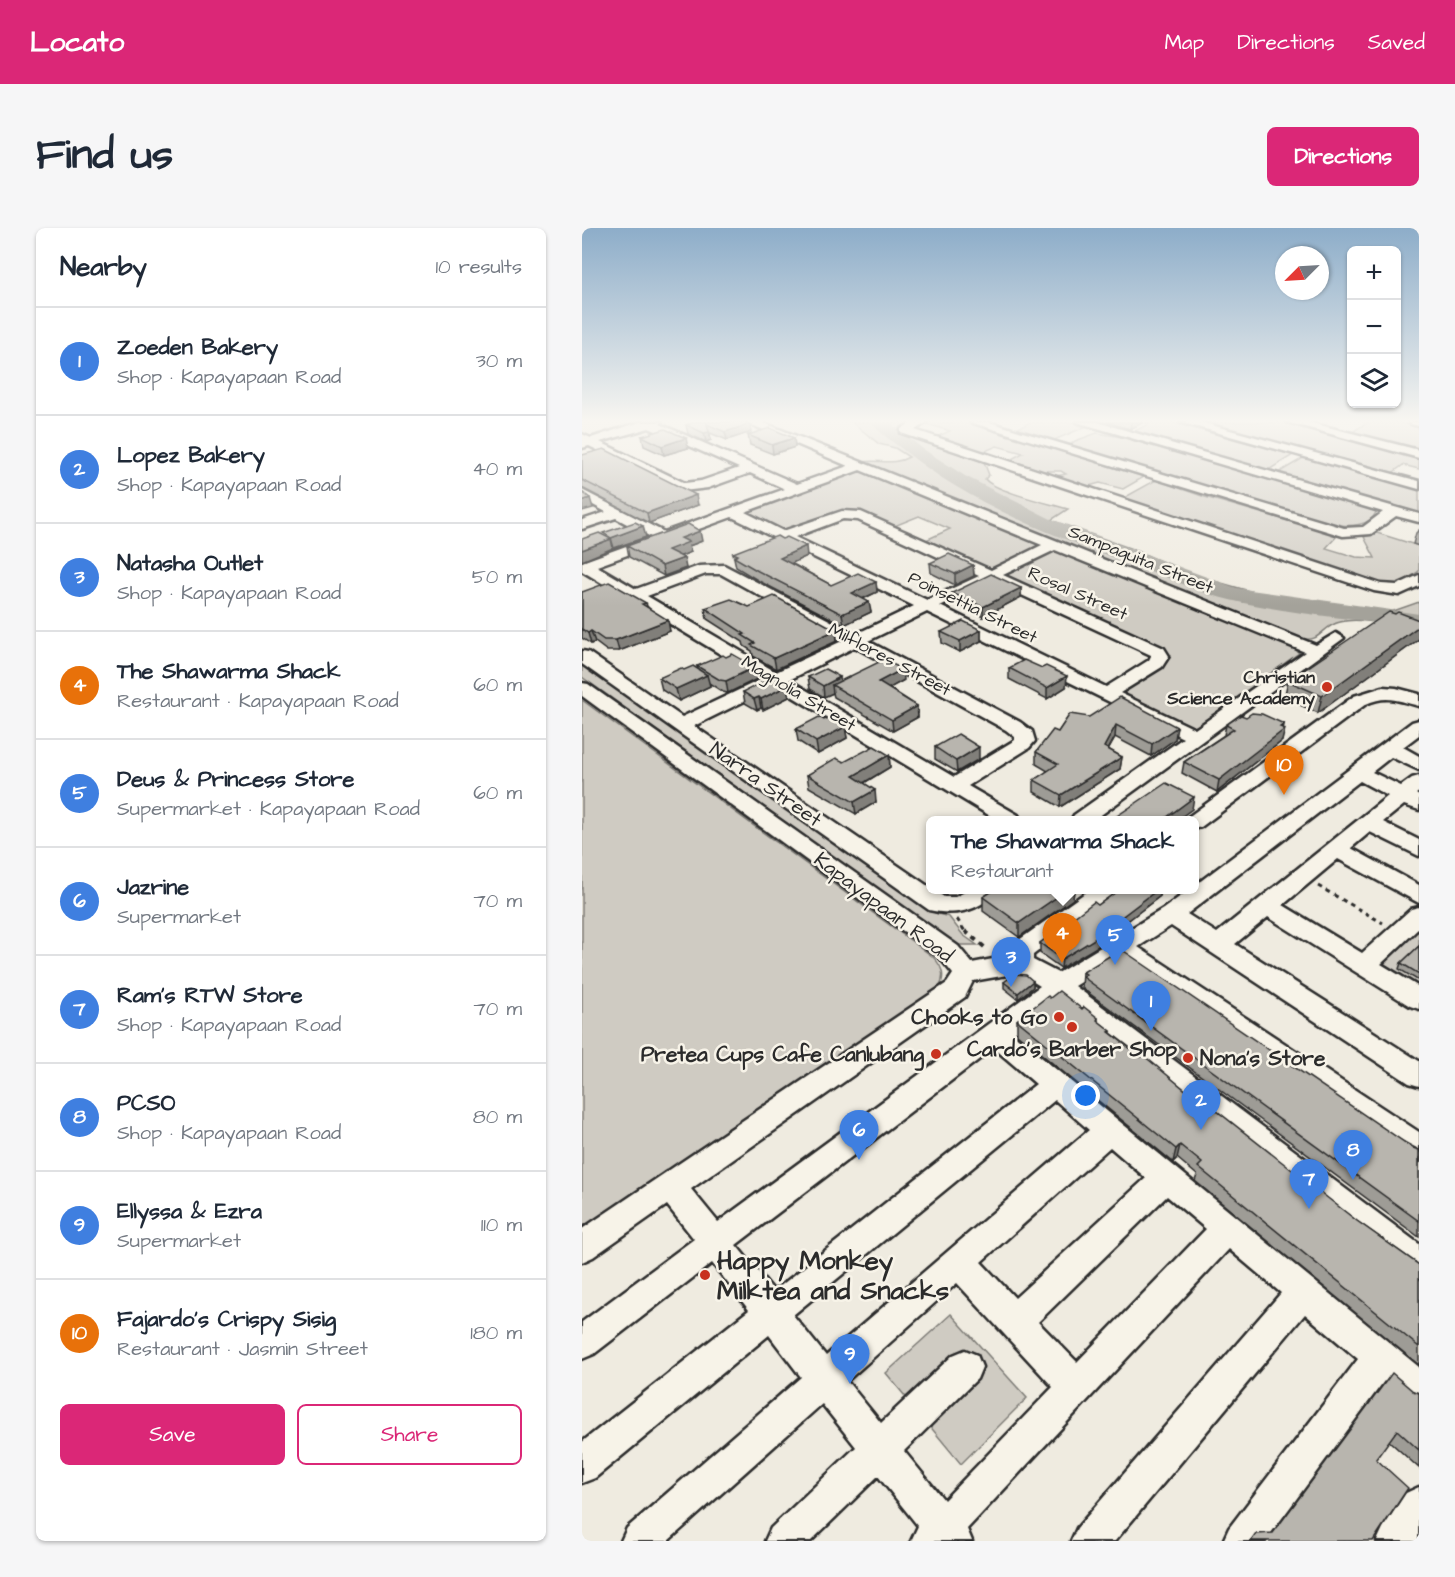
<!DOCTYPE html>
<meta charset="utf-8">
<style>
body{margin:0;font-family:"Architects Daughter",sans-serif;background:#f6f6f7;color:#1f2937}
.controls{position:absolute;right:18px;top:18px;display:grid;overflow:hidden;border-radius:9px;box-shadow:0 2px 4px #0004}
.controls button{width:54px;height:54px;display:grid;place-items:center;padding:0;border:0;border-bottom:2px solid #e0e1e3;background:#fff;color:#1f2937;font:30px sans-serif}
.compass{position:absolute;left:693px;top:18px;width:54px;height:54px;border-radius:50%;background:#fff;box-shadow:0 2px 4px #0004;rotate:246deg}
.you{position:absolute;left:504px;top:868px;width:21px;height:21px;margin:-15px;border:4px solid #fff;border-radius:50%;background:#1a73e8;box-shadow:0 0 0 9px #1a73e833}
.badge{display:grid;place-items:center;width:39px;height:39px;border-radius:50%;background:#db2777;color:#fff;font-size:20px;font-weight:700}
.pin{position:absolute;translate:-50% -50px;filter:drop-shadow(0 2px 3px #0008)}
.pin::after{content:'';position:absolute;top:32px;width:21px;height:18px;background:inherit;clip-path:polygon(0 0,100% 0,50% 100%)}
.popup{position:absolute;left:344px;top:588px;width:273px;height:78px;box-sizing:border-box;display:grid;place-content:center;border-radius:9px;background:#fff;filter:drop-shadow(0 2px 4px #0005);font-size:20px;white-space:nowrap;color:#747a83}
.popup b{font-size:22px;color:#1f2937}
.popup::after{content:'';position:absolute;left:50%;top:100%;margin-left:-12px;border:12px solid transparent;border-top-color:#fff}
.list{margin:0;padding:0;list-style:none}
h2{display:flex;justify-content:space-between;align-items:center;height:78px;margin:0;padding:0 24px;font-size:26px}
h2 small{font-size:20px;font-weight:400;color:#747a83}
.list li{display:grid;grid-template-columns:39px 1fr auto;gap:18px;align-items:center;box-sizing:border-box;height:108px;padding:0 24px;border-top:2px solid #e0e1e3}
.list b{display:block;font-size:22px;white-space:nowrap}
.list p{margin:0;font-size:20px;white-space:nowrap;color:#747a83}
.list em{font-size:20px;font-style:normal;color:#747a83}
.actions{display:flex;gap:12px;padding:18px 24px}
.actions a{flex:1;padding:14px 0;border:2px solid #db2777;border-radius:9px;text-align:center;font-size:21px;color:#db2777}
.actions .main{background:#db2777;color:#fff}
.icon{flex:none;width:33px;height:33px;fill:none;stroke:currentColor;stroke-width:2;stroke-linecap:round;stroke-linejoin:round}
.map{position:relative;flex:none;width:837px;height:1313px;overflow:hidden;border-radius:9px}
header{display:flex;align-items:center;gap:36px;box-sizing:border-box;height:84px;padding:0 30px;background:#db2777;color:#fff}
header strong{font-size:28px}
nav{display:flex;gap:33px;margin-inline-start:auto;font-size:21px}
.intro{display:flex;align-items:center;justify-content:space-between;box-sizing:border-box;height:144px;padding:0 36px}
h1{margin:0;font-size:42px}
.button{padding:15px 27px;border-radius:9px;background:#db2777;color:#fff;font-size:21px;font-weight:700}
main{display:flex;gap:36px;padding:0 36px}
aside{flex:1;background:#fff;border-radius:9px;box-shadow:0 2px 4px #0004}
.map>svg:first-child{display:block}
.green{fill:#cfcbc2;stroke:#7d7b76;stroke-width:1.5}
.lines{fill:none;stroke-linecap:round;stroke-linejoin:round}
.river{fill:#a4a29a;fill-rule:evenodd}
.minor-casing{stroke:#2b2b2b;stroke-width:5}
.path-far1{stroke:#2b2b2b;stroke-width:3;stroke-dasharray:4.5 4.5;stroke-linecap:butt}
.path{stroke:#2b2b2b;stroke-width:4;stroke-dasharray:5 5;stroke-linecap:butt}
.minor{fill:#f7f3e8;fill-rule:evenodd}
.wall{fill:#9e9c96;stroke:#2b2b2b;stroke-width:1.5}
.shaded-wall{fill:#817f7a;stroke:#2b2b2b;stroke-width:1.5}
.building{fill:#b8b5ae;stroke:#2b2b2b;stroke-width:1.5}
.poi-dot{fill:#c8321e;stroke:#f7f3e8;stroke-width:2}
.labels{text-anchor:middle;stroke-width:5;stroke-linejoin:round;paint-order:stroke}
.far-street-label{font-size:18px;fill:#2b2b2b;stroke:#f7f3e8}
.far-poi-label{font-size:18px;font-weight:bold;fill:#2b2b2b;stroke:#f7f3e8;text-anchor:end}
.street-label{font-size:21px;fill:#2b2b2b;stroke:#f7f3e8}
.poi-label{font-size:21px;font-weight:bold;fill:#2b2b2b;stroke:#f7f3e8;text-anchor:end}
.near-poi-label{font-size:26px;font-weight:bold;fill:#2b2b2b;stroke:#f7f3e8;text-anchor:start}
</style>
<header>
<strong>Locato</strong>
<nav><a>Map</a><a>Directions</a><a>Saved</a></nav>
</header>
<div class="intro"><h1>Find us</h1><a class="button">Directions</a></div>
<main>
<aside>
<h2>Nearby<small>10 results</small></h2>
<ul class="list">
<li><span class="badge" style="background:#3f7fe0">1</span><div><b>Zoeden Bakery</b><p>Shop · Kapayapaan Road</p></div><em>30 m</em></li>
<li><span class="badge" style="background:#3f7fe0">2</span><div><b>Lopez Bakery</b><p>Shop · Kapayapaan Road</p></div><em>40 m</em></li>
<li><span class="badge" style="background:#3f7fe0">3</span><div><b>Natasha Outlet</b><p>Shop · Kapayapaan Road</p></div><em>50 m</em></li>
<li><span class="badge" style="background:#e8710a">4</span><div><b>The Shawarma Shack</b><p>Restaurant · Kapayapaan Road</p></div><em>60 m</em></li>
<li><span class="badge" style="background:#3f7fe0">5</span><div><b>Deus &amp; Princess Store</b><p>Supermarket · Kapayapaan Road</p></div><em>60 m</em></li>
<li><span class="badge" style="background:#3f7fe0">6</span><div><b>Jazrine</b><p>Supermarket</p></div><em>70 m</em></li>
<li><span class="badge" style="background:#3f7fe0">7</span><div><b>Ram's RTW Store</b><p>Shop · Kapayapaan Road</p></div><em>70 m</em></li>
<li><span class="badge" style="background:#3f7fe0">8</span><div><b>PCSO</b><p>Shop · Kapayapaan Road</p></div><em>80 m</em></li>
<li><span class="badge" style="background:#3f7fe0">9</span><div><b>Ellyssa &amp; Ezra</b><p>Supermarket</p></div><em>110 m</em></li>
<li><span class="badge" style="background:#e8710a">10</span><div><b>Fajardo's Crispy Sisig</b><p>Restaurant · Jasmin Street</p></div><em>180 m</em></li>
</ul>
<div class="actions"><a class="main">Save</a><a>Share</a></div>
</aside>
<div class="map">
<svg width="837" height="1313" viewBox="0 0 837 1313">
<rect width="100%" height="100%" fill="#efebe0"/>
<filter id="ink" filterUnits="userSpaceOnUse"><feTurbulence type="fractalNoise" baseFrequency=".0167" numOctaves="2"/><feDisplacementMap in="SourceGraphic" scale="12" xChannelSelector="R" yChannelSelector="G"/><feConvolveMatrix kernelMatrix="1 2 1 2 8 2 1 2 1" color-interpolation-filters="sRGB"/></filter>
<g filter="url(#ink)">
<g class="green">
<path d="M270,194H327L317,203L321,207L402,234L407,247L403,251C412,263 469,276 486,281L469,292L553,322L611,347L671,364L792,385L803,386L837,374V406C815,399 781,388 758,394C739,398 739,416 718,410L280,234C297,231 311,238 327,229L313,220L297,216Z"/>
<path d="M348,194H385L562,249L541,261L518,255L503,259L469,249L484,246L479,243H454L422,235L441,225L415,218L396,226L352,210L368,203L345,196Z"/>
<path d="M449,194H490L503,199L470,213L432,202Z"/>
<path d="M563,194H588L711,227L685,243L549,205L567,196Z"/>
<path d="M617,194H703L837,228V241L821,237L809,246Z"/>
<path d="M786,194H817L837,199V223L767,206Z"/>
<path d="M515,205L539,209L788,279L794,284C788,299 767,298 753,297L487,218L493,213Z"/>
<path d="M723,229L837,259V286L694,246Z"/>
<path d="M275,243H278L464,319L412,345L344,314V312L368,301L337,288L310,299L276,284L200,304L162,284Z"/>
<path d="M574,252L623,269L756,307L744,320L774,329L793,330L782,309L795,305L837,318V343L816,357L800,356L538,272Z"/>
<path d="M468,321L713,421L717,425L615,498L608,499L540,467L542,462L584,435L588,430L585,424L416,347Z"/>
<path d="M0,437L353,685L367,689L381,707L395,717H375L0,449Z"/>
<path d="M0,472L350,728C360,737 364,748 357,760L0,1003Z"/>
<path d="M837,695V761L794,735Z"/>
<path d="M369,1086L445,1170L379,1236L304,1145Z"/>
</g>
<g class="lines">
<path class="river" d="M289,194H307L341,221L383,248L471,292L654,360L837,386V400C774,391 710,386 648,372C622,366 597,354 571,344C485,313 392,280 320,221C310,213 297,205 289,194Z"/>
<defs>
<g id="minor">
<path d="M80,194L78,196L215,256L266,238L163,194H180L734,417L754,405L762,410L512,592H489L492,587L601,510L345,384L286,413L438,494L450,503L453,513L447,520L386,558L436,587L439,592H415L193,458L112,498L362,669H373L387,662H413C400,684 370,688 347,682L0,436V423L6,424L100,489L180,451L0,343V334L69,309L34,290L0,301V292L24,284L0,271V262L82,304L203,261L168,245L126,260L101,263L7,218L0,220V206L9,210L58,194ZM67,200L157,240L119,253L103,255L18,214ZM278,242L460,317L409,342L279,284L260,283L201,303L163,284ZM150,289L332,378L274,406L142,337L117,338L54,361L15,338ZM261,291L276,292L397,348L345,372L213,309ZM473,322L723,424L613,501L538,465L580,439L587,428L582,420L421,347ZM124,346H139L260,413L194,444L65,368ZM409,353L569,427V428L567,432L524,459L358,378ZM273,419L424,502L433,509V512L372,549L207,452Z"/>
<path d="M330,194H345L333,202L799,356L815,357L837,347V358L817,367L792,363L319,205V201Z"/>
<path d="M388,194H407L762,300L781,299L801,284L495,194H515L837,286V294L814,288L789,306L761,308Z"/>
<path d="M598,194H618L837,253V261Z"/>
<path d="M705,194H726L837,222V230Z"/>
<path d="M827,194H837V198L829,196Z"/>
<path d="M0,455L6,456L376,718L390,735L427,728L430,717L507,662H533L530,667L451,727V732L476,745L581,681L607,662H612V658L830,494L837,492V507L821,519L837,528V542L809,529L790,544L819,558L830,550L837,548V564L834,566L837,568V582L822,577L801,594L837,612V628L788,604L769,620L837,657V675L756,631L701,677L780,725L829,681L837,679V700L799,736L837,759V781L828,778L686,689L653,716L837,833V858L827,855L589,698L556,719L837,904V933L827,929L538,730L493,758L837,1016V1050L826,1046L476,771L431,806L837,1139V1178L825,1173L802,1153L683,1313H641L647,1300L776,1131L723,1086L533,1313H489L495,1300L699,1065L647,1021L385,1301L390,1313H329L336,1298L296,1248L229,1313H183L189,1300L274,1219L240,1176L86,1313H39L45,1300L219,1149L187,1107L13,1250L0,1255V1214L167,1082L130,1035L12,1126L0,1131V1094L112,1011L85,977L11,1029L0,1034V1001L365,755L371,746L358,730L0,468ZM778,553L806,568L635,705L605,686ZM431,746L442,748L458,758L136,994L109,961L383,769L391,753ZM412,820L454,856L192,1063L154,1017ZM473,872L507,902L244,1128L211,1087ZM528,919L564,950L433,1070L399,1034ZM585,968L624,1001L495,1134L456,1094ZM375,1055L471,1159L362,1272L322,1223L395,1151L400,1139L395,1127L383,1122L371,1127L299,1195L265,1153Z"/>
<path d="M801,459L814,460L837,466V478C817,473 805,466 784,476L619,599L612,601V592H602L772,468Z"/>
<path d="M837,1259L836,1313H795L801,1300L824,1265Z"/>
</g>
</defs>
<use href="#minor" class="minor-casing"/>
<g class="path-far1">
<path d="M736,658L801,695"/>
<path d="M375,691L384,705"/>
</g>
<path class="path" d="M383,703L406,722"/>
<use href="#minor" class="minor"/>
</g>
<g class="wall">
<path d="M114,194L169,204L145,212L128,205L129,212L124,214L106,206L104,197Z"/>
<path d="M524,194H562L548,201Z"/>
<path d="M166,207L212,210L213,219L191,226L168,217Z"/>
<path d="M60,208L106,220L82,227L62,218Z"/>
<path d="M0,227L116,277L67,295L0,260Z"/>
<path d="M837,302V318L831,316L834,305Z"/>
<path d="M120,313L107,318L109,324L98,328L104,340L82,348L47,329L45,318Z"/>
<path d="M151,325L225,328L209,335L249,357L294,354L295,364L281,371L289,384L262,397L177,353L154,339Z"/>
<path d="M348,335L391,337L392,348L373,357L349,345Z"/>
<path d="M439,360V369L401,389L371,374L370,365Z"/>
<path d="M0,364L64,375L65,378L88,403L37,423H25L13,414L9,416L0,410Z"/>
<path d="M167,379L254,402L255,413L194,441L171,428L170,423L162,418L161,414L125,391L123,380Z"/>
<path d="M813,386L837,411L736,485L702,470L706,453Z"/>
<path d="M399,402V413L378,424L360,415L359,404Z"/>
<path d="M115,438L175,451L146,465L141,464L127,455L128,458L97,473L80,462L77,450L102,442L116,441Z"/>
<path d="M427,440L484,459L465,471L427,451Z"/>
<path d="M226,449L258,453L322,452L307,460L335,478L336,489L311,503L252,469L251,465L242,469L228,461Z"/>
<path d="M205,458L207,469L181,482L179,480L175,482L163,475L161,464Z"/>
<path d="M488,486L593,511L569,528L533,509L526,521L540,529L538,541L478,579L452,564V552L466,543L454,536V524L476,504Z"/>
<path d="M664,489L702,496L700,513L635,564L600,545L602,534L642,507L644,497Z"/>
<path d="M242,492L263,499L265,510L236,526L216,513L214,501Z"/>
<path d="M353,519L397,531L375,544L353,531Z"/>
<path d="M307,527L308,539L282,555L294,574L274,586L227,559L225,547L262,534Z"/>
<path d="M412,662H492L491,671L437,709L401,683V669Z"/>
<path d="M537,662H579L578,668L518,714V717L479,740L458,725V715L516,677Z"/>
<path d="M837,718V753L817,741L819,735Z"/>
<path d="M501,744L837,922V1009L500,760Z"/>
<path d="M451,753V759L436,771L422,760V754Z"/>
<path d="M468,770L516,790V793L529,803V805L775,993L837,1037V1137L613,953L615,947L595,930L591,934L435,806V792Z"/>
<path d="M831,1163L837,1165V1240L807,1213L691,1305Z"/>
</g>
<g class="shaded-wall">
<path d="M549,194H562L548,201Z"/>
<path d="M168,196L169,204L145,212L143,204Z"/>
<path d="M127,204L129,212L124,214L122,205Z"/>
<path d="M104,210L106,220L82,227L80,218Z"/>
<path d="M212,210L213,219L191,226L190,217Z"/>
<path d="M114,267L116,277L67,295L65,285Z"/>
<path d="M8,270L11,280L0,283V273Z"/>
<path d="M61,298L64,309L32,320L29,310Z"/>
<path d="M118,303L120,313L107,318L109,324L89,332L86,322L99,310Z"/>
<path d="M29,311L31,320L0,333V322Z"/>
<path d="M224,318L225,328L200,340L198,330Z"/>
<path d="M102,330L104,340L82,348L80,338Z"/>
<path d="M391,337L392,348L373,357V346Z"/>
<path d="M294,354L295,364L271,375L270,365Z"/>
<path d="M439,360V369L401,389V379Z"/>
<path d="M287,374L289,384L262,397L260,386Z"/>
<path d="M86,392L88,403L37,423L34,412Z"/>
<path d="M837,398V411L736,485L740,468Z"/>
<path d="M254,402L255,413L194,441L192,430Z"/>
<path d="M399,402V413L378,424V413Z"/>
<path d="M9,403L13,414L9,416L6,405Z"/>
<path d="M173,439L175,451L146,465L144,453Z"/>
<path d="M321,441L322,452L297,466L296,454Z"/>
<path d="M125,447L128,458L97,473L94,461Z"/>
<path d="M485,448L484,459L465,471V460Z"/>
<path d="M258,449L259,460L250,457L251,465L242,469L241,458Z"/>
<path d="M205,458L207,469L181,482L179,471Z"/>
<path d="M177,469L179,480L175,482L172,471Z"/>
<path d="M335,478L336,489L311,503L310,492Z"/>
<path d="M702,496L700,502L703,501L700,513L635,564L637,552Z"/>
<path d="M534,497L533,509L521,531L522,519Z"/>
<path d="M263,499L265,510L236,526L234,514Z"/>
<path d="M595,499L593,511L569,528L570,516Z"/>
<path d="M397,519V531L375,544L374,533Z"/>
<path d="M307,527L308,539L273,560L271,548Z"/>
<path d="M540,529L538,541L478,579L479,567Z"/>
<path d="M293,562L294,574L274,586L272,574Z"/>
<path d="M612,569L610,581L595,592H581Z"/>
<path d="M485,662H492L491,671L437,709V695Z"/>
<path d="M575,662H579L578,668L518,714V717L479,740L480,731L517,706Z"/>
<path d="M451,753V759L436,771V765Z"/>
<path d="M598,917L595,930L591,934L594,921Z"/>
</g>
<g class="building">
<path d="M114,194H164L168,196L143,204L125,196L127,204L122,205L104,197Z"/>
<path d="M188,200L212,210L190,217L166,207Z"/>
<path d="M83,201L104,210L80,218L60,208Z"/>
<path d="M22,221L114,267L65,285L0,252V227Z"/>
<path d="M0,264L8,270L0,273Z"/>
<path d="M53,294L61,298L29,310L21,305Z"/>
<path d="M106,296L118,303L99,310L107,314L86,322L102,330L80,338L45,318Z"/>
<path d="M17,305L29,311L0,322V311Z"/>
<path d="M195,308L200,311L205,309L224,318L198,330L249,357L276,345L294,354L270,365L287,374L260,386L176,343L152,329L156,327L151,325Z"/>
<path d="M367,326L391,337L373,346L348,335Z"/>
<path d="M409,346L439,360L401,379L370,365Z"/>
<path d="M27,354L64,375L60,376L86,392L34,412H22L9,403L6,405L0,401V364Z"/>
<path d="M192,368L254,402L192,430L169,417L173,415L160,407L163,406L123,380L149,371L167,379Z"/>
<path d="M807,384L813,386L816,384L837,392V398L740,468L706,453Z"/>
<path d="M381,393L399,402L378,413L359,404Z"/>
<path d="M150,426L173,439L144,453L138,452L115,438L141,427L144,429Z"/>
<path d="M301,432L321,441L296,454L335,478L310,492L250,457Z"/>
<path d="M442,432L460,440L464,438L485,448L465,460L427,440Z"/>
<path d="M111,438L125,447L94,461L77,450L99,440L102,442Z"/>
<path d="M243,441L258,449L241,458L226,449Z"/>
<path d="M191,449L205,458L179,471L177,469L172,471L161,464Z"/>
<path d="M538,469L595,499L570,516L534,497L522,519L540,529L479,567L452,552L476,536L454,524L471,502L476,504L488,486L507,489Z"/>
<path d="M670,485L680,486L702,496L698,499L703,501L637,552L602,534L652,501L644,497L659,487L664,489Z"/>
<path d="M237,489L242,492L248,489L263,499L234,514L214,501Z"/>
<path d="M376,506L397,519L374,533L353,519Z"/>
<path d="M292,518L307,527L271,548L293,562L272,574L225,547L254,530L262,534Z"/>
<path d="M584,555L612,569L581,592H529Z"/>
<path d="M412,662H485L437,695L401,669Z"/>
<path d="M537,662H575L517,706L519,707L480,731L458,715L512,674L516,677Z"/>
<path d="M837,718V746L819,735Z"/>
<path d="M539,721L831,920L837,922V993L501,749L504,746L501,744Z"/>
<path d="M433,746L444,747L451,753L436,765L422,754Z"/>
<path d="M477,763L500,781L502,779L516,790L515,792L529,803L527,804L559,829L561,827L618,874L621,872L775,993L837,1037V1119L616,939L620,935L598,917L594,921L435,792L466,768L468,770Z"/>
<path d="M810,1145L831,1163L837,1165V1222L815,1202L794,1231L826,1260L791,1313H669L674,1306L691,1305Z"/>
</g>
</g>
<linearGradient id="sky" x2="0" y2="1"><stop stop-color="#8dadc9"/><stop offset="0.51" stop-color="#f8f6f1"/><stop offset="1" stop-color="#f8f6f1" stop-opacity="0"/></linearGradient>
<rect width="837" height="378" fill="url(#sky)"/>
<g class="poi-dot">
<circle cx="745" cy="459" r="6"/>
<circle cx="477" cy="789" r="6"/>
<circle cx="490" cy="799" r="6"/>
<circle cx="354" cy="826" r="6"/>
<circle cx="606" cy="830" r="6"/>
<circle cx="123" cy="1047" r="6"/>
</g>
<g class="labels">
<g class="far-street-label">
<text transform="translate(559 331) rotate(22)" y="6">Sampaguita Street</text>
<text transform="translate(496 365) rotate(24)" y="6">Rosal Street</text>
<text transform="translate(391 379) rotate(26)" y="6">Poinsettia Street</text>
<text transform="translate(308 431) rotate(28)" y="6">Milflores Street</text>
<text transform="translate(217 465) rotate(31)" y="6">Magnolia Street</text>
</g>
<g class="far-poi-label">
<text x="733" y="455">Christian<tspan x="733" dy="21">Science Academy</tspan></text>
</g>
<g class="street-label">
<text transform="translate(184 556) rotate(35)" y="7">Narra Street</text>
<text transform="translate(302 679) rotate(37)" y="7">Kapayapaan Road</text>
</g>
<g class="poi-label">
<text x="465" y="796">Chooks to Go</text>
<text x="490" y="828" text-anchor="middle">Cardo's Barber Shop</text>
<text x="342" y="833">Pretea Cups Cafe Canlubang</text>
<text x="618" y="837" text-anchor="start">Nona's Store</text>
</g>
<g class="near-poi-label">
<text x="135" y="1041">Happy Monkey<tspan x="135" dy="30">Milktea and Snacks</tspan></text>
</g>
</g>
</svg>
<div class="controls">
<button>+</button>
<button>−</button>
<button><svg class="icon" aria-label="layers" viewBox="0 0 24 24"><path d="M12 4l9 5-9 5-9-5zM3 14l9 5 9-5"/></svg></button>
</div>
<svg class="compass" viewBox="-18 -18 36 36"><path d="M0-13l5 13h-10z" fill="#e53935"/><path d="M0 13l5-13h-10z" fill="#747a83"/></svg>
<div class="you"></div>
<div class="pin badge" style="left:569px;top:803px;background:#3f7fe0">1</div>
<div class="pin badge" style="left:619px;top:902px;background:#3f7fe0">2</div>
<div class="pin badge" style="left:429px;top:759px;background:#3f7fe0">3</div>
<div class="pin badge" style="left:480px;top:735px;background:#e8710a">4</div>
<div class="popup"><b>The Shawarma Shack</b>Restaurant</div>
<div class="pin badge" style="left:533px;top:737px;background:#3f7fe0">5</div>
<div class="pin badge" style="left:277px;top:932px;background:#3f7fe0">6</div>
<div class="pin badge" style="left:727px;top:981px;background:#3f7fe0">7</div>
<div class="pin badge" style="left:771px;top:952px;background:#3f7fe0">8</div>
<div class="pin badge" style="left:268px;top:1156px;background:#3f7fe0">9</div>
<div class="pin badge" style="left:702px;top:567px;background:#e8710a">10</div>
</div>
</main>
